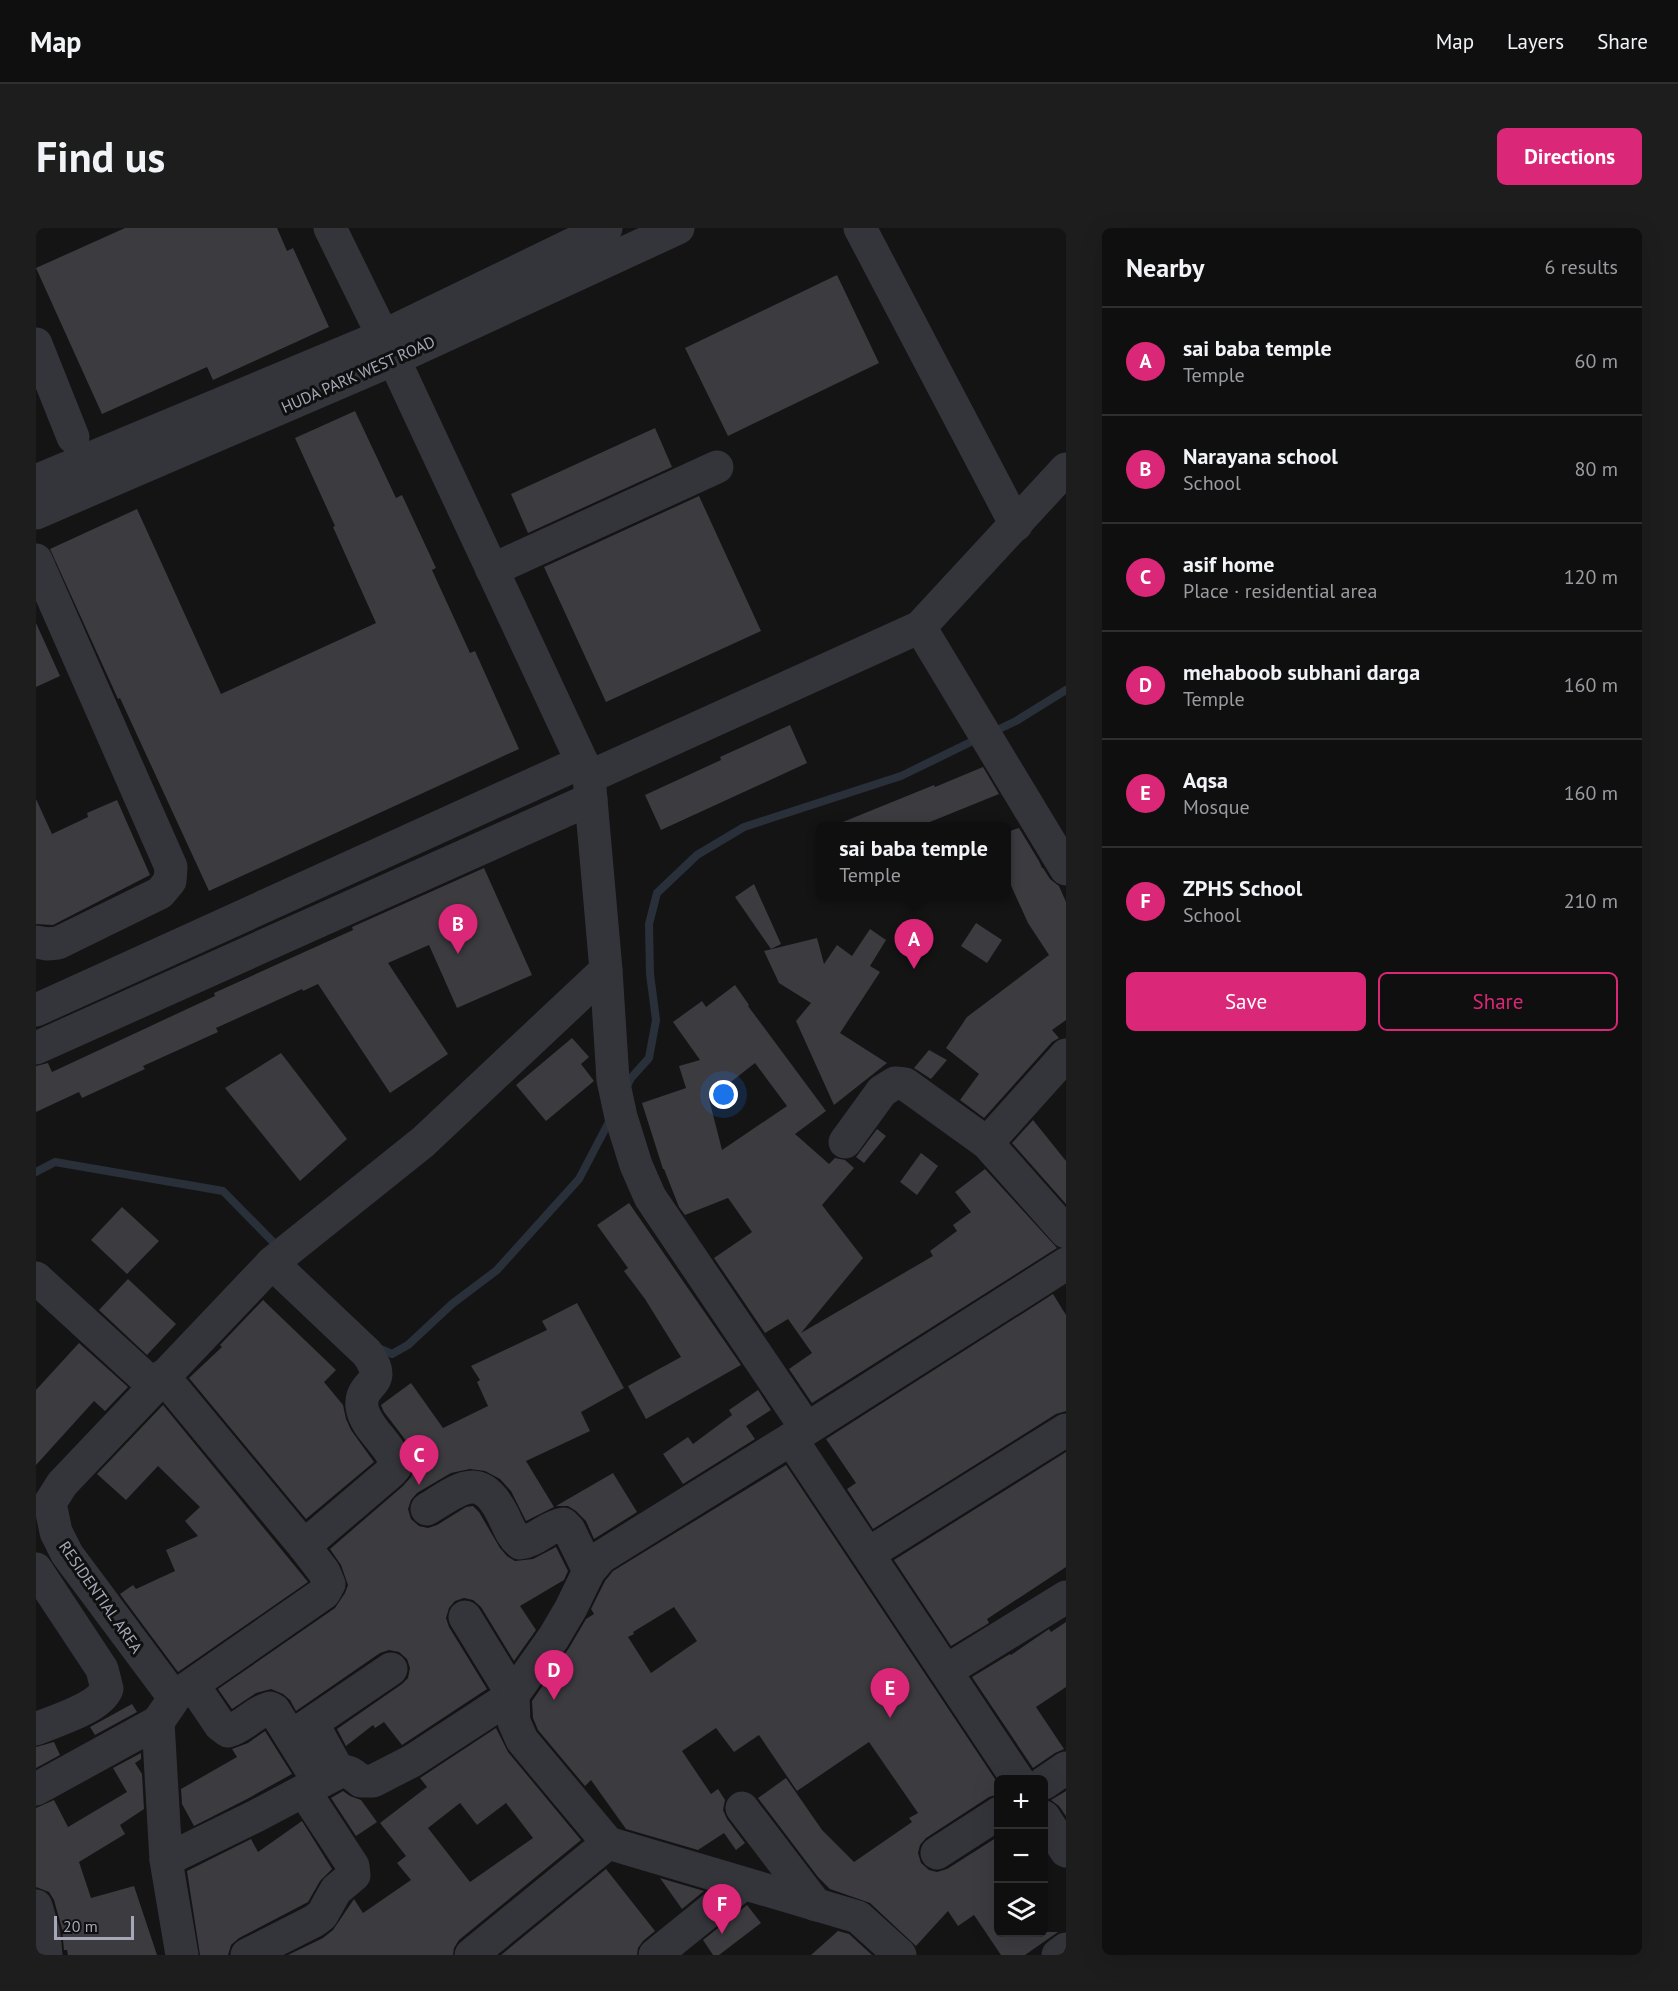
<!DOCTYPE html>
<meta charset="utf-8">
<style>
body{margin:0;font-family:"PT Sans",sans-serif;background:#1d1d1e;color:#f1f3f6}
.controls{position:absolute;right:18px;bottom:18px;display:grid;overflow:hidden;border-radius:9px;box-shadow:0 6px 24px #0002}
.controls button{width:54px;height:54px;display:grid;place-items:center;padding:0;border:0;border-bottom:2px solid #2f2f30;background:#0f0f10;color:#f1f3f6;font:30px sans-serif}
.scale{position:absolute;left:18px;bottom:15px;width:80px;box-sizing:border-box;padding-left:6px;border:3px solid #a5a7b6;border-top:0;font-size:16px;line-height:21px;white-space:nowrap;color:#a5a7b6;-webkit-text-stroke:4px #0f0f10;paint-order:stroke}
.you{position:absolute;left:688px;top:867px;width:21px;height:21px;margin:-15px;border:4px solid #fff;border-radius:50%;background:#1a73e8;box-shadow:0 0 0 9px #1a73e833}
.badge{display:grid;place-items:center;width:39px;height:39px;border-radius:50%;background:#db2777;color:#fff;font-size:20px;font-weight:700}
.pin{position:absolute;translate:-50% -50px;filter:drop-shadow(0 2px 3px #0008)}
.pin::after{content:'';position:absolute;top:32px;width:21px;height:18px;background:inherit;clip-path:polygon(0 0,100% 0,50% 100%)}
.popup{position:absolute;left:780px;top:594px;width:195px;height:78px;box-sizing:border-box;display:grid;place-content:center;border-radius:9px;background:#0f0f10;filter:drop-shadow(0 2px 4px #0005);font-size:20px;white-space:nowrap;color:#9b9c9f}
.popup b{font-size:22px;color:#f1f3f6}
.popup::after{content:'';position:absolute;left:50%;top:100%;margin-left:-12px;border:12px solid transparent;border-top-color:#0f0f10}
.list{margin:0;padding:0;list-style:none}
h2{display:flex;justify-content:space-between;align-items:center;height:78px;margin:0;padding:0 24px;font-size:26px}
h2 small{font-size:20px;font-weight:400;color:#9b9c9f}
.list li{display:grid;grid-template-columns:39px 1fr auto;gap:18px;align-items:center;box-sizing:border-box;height:108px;padding:0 24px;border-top:2px solid #2f2f30}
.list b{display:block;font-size:22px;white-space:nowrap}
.list p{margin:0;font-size:20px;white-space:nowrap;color:#9b9c9f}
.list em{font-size:20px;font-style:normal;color:#9b9c9f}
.actions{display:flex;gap:12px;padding:18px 24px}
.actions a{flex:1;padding:14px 0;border:2px solid #db2777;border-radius:9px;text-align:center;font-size:21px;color:#db2777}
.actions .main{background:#db2777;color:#fff}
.icon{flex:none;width:33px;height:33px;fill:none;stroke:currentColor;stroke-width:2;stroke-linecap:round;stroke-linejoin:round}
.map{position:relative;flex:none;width:1030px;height:1727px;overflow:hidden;border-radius:9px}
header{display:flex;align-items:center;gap:36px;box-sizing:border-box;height:84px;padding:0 30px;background:#0f0f10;border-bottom:2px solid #2f2f30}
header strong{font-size:28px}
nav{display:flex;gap:33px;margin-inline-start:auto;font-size:21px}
.intro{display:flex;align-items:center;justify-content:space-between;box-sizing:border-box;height:144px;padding:0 36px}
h1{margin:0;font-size:42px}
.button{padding:15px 27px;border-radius:9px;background:#db2777;color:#fff;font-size:21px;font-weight:700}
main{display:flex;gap:36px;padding:0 36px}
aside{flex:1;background:#0f0f10;border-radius:9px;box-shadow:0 6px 24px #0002}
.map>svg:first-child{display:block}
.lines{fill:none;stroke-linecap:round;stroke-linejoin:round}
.stream{stroke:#29303a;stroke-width:8}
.building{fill:#3b3b40;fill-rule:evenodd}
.minor{stroke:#34343b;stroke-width:33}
.labels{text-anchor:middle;stroke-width:6;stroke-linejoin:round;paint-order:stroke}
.street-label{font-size:16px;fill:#a5a7b6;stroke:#0f0f10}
</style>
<header>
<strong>Map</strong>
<nav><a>Map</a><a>Layers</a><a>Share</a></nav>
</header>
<div class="intro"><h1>Find us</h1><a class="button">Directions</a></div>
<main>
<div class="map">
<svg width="1030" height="1727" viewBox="0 0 1030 1727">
<rect width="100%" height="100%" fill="#141415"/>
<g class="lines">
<g class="stream">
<path d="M955,505L980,493L1030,462"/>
<path d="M589,862L595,850L613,830L620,792L614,746L613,696L621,665L661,627L708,599L865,548L943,510"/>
<path d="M0,944L19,934L187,963L243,1020"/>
<path d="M340,1119L356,1126L372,1117L416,1076L461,1042L543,951L575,890"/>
</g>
</g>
<g class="building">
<path d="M89,0H241L251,23L257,20L293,99L177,152L171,139L66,186L0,40Z"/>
<path d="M801,47L843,135L692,208L649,120Z"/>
<path d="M319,183L360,270L366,267L400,340L396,342L434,425L439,423L483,521L173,663L84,470L82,471L14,321L101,281L185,466L340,395L297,299L299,298L259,210Z"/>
<path d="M619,200L636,239L492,305L475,266Z"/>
<path d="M663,268L725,403L570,474L508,339Z"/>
<path d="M0,395L24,448L0,459Z"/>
<path d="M754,497L771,535L625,602L609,567L685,532L684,529Z"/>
<path d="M947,539L963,566L884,598H797L898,557L899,559Z"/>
<path d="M0,571L16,606L52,589L51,585L81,572L114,647L17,697L0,696Z"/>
<path d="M983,600L1003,633L1006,640H1007L1014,651L1023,658L1030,674V792L1016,802L1023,810L1016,814L948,890L924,872L943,846L910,820L931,789L1013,727L992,695L972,651L971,652V604Z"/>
<path d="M448,640L496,747L421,780L393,717L352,735L412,826L354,865L282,756L267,763L266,761L180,800L182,804L107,838L109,841L46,870L43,864L0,884V838L12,835L16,844L179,768L178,765L317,702L316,699Z"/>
<path d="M718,656L745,716L735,721L699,669Z"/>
<path d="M940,695L966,712L951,735L925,718Z"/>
<path d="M834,701L850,712L834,738L844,744L804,805L851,835L798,877L760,793L775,775L743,755L728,723L781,710L788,736L801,717L816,728Z"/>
<path d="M699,757L713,777L712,778L790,883L759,906L793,936L799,930L809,932L818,940L786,977L827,1030L765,1105L897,1028L894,1023L921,1003L917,997L935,984L919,964L949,941L1021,1020L776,1175L753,1141L776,1125L752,1091L729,1105L678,1030L716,1004L692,970L649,987L643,979L628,941H627L606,875L650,860L643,838L664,832L637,794L666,773L670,779ZM719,835L751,878L686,922L673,871Z"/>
<path d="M536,810L553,829L545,836L558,853L510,893L480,857Z"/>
<path d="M893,822L911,832L895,851L878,840Z"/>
<path d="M245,825L311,911L264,953L189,860Z"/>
<path d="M997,892L1030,933V976L976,915Z"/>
<path d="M841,901L850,908L828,935L820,929Z"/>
<path d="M885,925L902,938L881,967L864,954Z"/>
<path d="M593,975L705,1137L610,1191L592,1158L645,1129L609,1071L588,1043L592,1040L561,997Z"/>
<path d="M86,979L123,1013L91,1046L55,1012Z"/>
<path d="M92,1051L140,1096L111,1127L63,1082Z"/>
<path d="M1017,1066L1030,1087V1183L1020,1186L837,1301L811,1261L820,1255L790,1211Z"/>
<path d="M227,1072L300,1142L288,1154L307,1177L310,1191L315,1202L338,1234L270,1291L153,1150L186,1119L184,1117Z"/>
<path d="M541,1075L588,1160L545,1184L554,1203L490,1233L518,1279L490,1293L475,1263L464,1251L449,1243L434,1241L415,1245L381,1265L375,1272L372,1281L375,1291L383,1298L392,1300L401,1297L430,1279L437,1278L443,1284L464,1320L471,1328L479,1333L497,1331L520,1319L532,1343L528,1352L484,1378L500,1402L478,1433L445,1379L437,1372L428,1370L419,1373L413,1380L410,1390L413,1399L451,1461L366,1517L348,1494L339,1500L337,1497L310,1518L301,1501L366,1456L372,1450L374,1440L371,1431L363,1424L353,1422L344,1425L260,1483L254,1472L247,1466L235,1461L220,1465L196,1481L182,1461L299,1380L309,1365L312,1357L305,1337L294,1321L367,1258L375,1249L379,1238L377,1227L368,1210L348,1184L345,1177L375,1155L407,1200L452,1178L441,1154L444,1152L435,1138L511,1102L506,1093Z"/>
<path d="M43,1115L92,1159L69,1183L58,1173L0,1237V1162Z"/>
<path d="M722,1162L735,1182L710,1198L719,1211L647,1256L627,1226L652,1209L657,1216L696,1187L693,1182Z"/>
<path d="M127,1177L272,1354L142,1444L84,1366L97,1357L100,1361L139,1343L130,1322L162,1308L149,1293L164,1279L122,1238L90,1272L61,1246Z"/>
<path d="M1030,1224V1339L951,1391L953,1395L915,1418L858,1332Z"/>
<path d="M750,1237L963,1557V1566L953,1569L890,1610L884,1617L882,1625L885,1635L893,1642L901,1644L911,1641L963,1608V1704H1022L989,1727H965L938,1687L922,1698L912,1683L880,1718L834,1675L794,1661L782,1649L722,1570L750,1550L786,1602L818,1634L876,1594L873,1590L882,1585L833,1514L761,1563L723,1507L698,1524L680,1500L646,1523L675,1566L682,1561L689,1572L687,1582L691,1591L709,1615L700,1622L688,1605L662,1622L590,1601L555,1552L549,1558L502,1502L497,1490L496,1473L533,1420L550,1391L558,1386L555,1381L569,1353L577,1343ZM638,1379L661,1413L615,1445L592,1409L598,1406L597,1404Z"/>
<path d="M577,1245L601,1284L558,1311L550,1293L540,1283L532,1278H520Z"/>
<path d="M1030,1394V1459L1000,1479L1028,1521L1019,1525L997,1540L936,1449L974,1426L975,1427L1013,1401L1015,1404Z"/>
<path d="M96,1476L101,1484L59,1507L54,1499Z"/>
<path d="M460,1500L472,1524L545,1612L423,1712L418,1720L417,1727H252L287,1710L297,1702L318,1671L327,1685L375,1652L361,1635L370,1628L344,1595L391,1559L384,1550ZM424,1575L441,1597L470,1575L497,1610L434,1654L392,1600Z"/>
<path d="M229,1503L256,1546L211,1571L158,1598L146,1576L145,1561L201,1529L196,1521L212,1515Z"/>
<path d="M18,1514L24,1527L0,1540V1519Z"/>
<path d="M105,1525V1531L99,1535L106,1546L108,1581L84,1597L89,1606L43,1634L55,1670L98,1658L121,1727H32L31,1722H28L26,1701L18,1672L13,1664L0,1659V1580L18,1572L32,1599L91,1564L77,1540Z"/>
<path d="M307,1563L314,1568L325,1572L341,1594L320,1608L295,1570Z"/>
<path d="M1030,1563V1588L1023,1578L1015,1572Z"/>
<path d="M266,1593L296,1641L284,1653L272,1674L203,1710L195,1717L192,1727H164L151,1643L215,1611L222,1624Z"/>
<path d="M570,1641L619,1703L607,1713L602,1720L601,1727H465Z"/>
<path d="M624,1650L668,1663L646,1681Z"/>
<path d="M711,1677L725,1695L683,1727H677L667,1712Z"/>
<path d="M802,1703L813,1706L836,1727H775Z"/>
</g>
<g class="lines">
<g class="minor">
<path d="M294,0L347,108L553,549L570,742L577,852L585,889L600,937L614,969L770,1200"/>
<path d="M824,0L980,297"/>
<path d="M0,116L37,209"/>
<path d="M0,253L347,108L570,0"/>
<path d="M0,285L358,131L642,0"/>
<path d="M0,332L135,639L134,653L124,665L22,715L11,716L0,714"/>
<path d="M456,342L681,239"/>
<path d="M884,399L1030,641"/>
<path d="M553,549L884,399L1030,241"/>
<path d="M0,782L546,534"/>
<path d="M0,820L555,571"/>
<path d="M809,914L846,863L859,855L869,856L951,915L1030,1004"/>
<path d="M951,915L1030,827"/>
<path d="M236,1035L387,914L570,742"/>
<path d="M0,1050L118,1158"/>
<path d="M127,1148L268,1318L288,1344L293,1356L288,1365L137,1470"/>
<path d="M755,1211L982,1552"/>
<path d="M391,1281C424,1261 444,1241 467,1287C472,1297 475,1307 484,1315C500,1313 512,1298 527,1296L533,1302L553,1343"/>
<path d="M832,1326L1030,1202"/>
<path d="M0,1341L66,1441L71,1461C62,1481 20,1492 0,1501"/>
<path d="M910,1443L1030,1369"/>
<path d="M157,1457L184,1497L192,1503C208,1499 218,1484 234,1480L238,1482L283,1554"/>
<path d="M276,1495L303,1544"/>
<path d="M255,1509L355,1441"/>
<path d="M1008,1555L1030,1540"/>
<path d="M0,1561L122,1494"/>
<path d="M706,1580L780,1677"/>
<path d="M1008,1589L1030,1623"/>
<path d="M901,1625L963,1585"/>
<path d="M130,1632L220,1588L303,1544C314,1542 317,1547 325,1553H337L376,1533L477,1467L429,1389"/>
<path d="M0,1678L8,1706L10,1727"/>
<path d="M146,1727L130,1632L122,1494L135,1475L137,1470L136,1467L31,1326L20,1304L14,1275L26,1256L236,1035L331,1125C355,1159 323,1152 326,1179C329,1200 353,1215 360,1235V1238L355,1244L268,1318"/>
<path d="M211,1727L278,1693L286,1687L300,1662L318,1647L317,1638L268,1563"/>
<path d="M435,1727L572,1615"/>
<path d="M619,1727L707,1656"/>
<path d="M864,1727L822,1689L572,1615L486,1512L478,1494L477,1467L518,1409L535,1380L553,1343L565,1329L755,1211L1030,1036"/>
<path d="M1022,1727L1030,1721"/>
</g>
</g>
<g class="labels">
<g class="street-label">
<text transform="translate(322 146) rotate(-24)" y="6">HUDA PARK WEST ROAD</text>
<text transform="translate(65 1369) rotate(55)" y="6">RESIDENTIAL AREA</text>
</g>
</g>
</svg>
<div class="controls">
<button>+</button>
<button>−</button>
<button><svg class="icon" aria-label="layers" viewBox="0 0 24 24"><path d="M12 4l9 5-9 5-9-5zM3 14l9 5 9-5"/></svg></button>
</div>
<div class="scale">20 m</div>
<div class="you"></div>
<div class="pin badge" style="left:878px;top:741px">A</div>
<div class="popup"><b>sai baba temple</b>Temple</div>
<div class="pin badge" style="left:422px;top:726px">B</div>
<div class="pin badge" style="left:383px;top:1257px">C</div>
<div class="pin badge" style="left:518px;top:1472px">D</div>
<div class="pin badge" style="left:854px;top:1490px">E</div>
<div class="pin badge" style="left:686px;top:1706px">F</div>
</div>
<aside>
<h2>Nearby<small>6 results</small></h2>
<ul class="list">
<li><span class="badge">A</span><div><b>sai baba temple</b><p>Temple</p></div><em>60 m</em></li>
<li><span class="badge">B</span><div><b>Narayana school</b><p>School</p></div><em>80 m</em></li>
<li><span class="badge">C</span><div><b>asif home</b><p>Place · residential area</p></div><em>120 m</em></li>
<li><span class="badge">D</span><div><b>mehaboob subhani darga</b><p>Temple</p></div><em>160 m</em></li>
<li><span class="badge">E</span><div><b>Aqsa</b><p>Mosque</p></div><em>160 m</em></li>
<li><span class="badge">F</span><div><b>ZPHS School</b><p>School</p></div><em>210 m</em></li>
</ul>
<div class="actions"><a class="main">Save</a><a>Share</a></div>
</aside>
</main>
